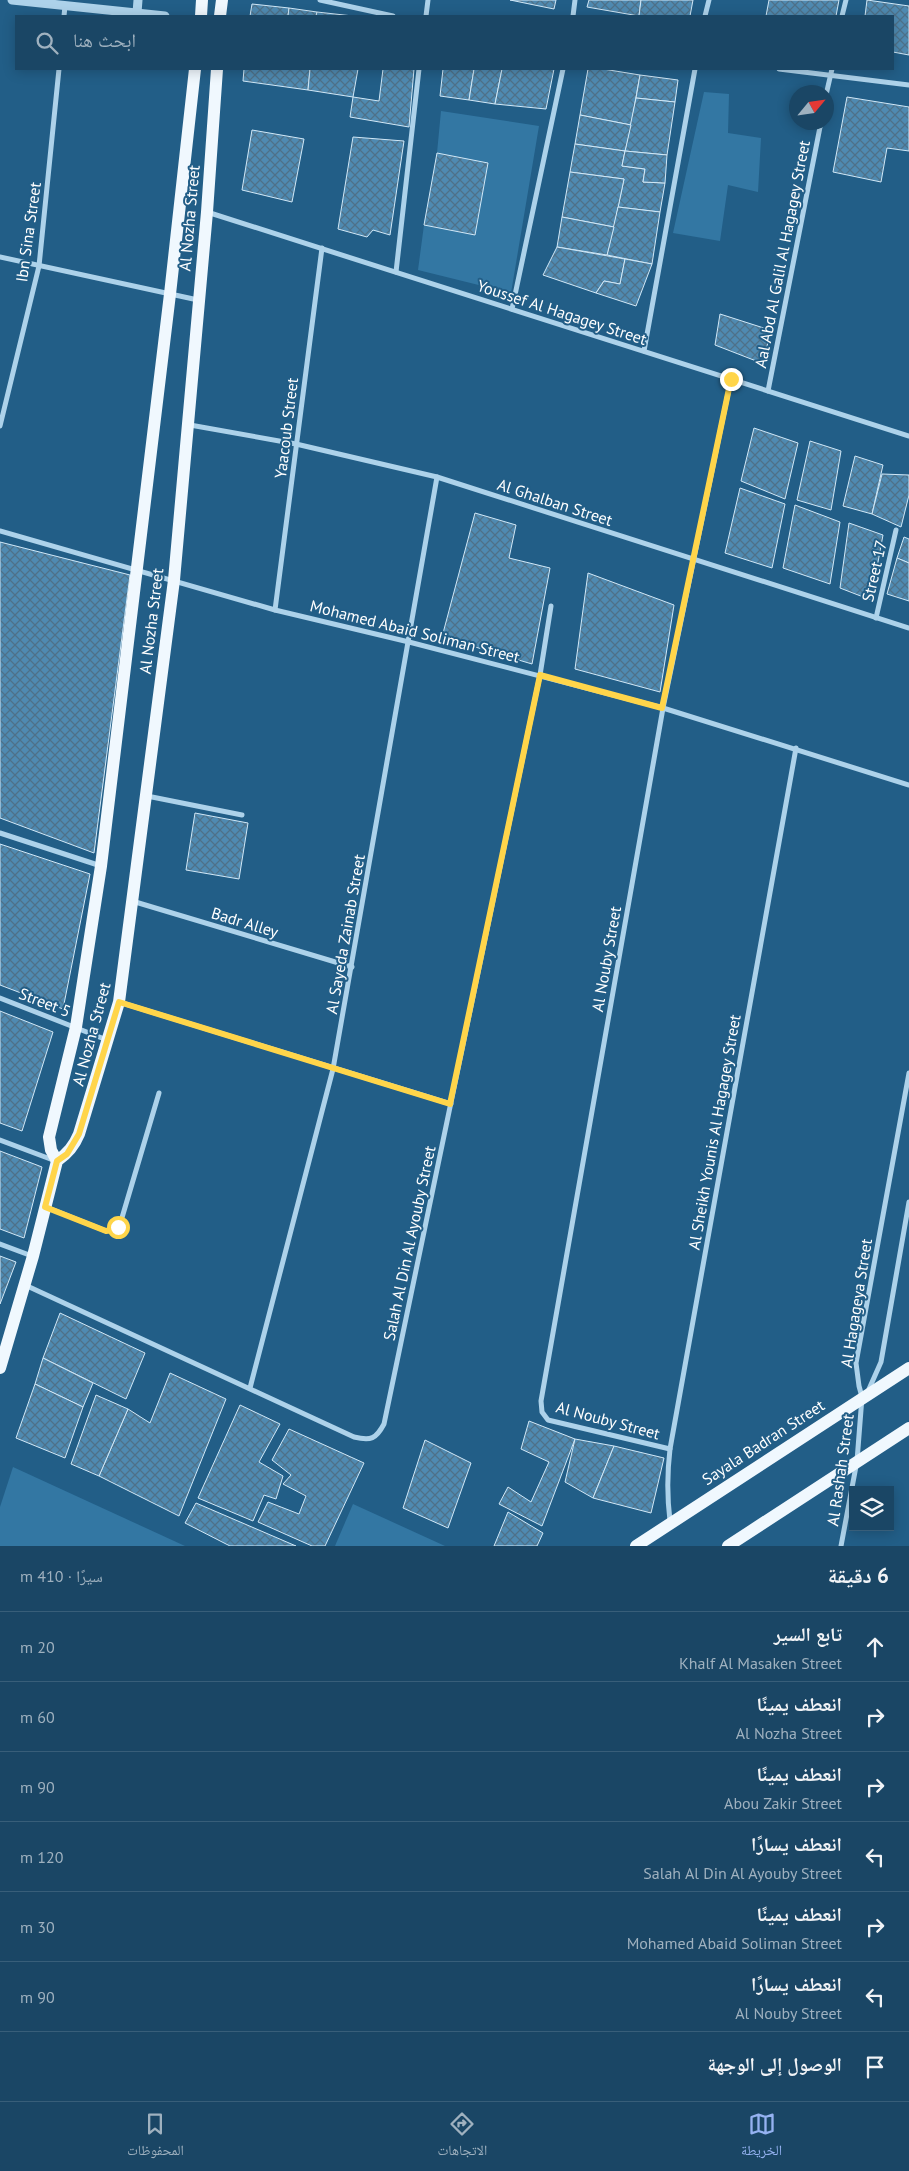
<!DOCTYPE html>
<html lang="ar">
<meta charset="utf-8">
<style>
body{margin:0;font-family:"PT Sans","Noto Naskh Arabic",sans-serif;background:#27506e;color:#f1f3f6;direction:rtl}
.controls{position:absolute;right:15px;bottom:15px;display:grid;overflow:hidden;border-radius:0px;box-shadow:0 2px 12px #0003}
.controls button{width:45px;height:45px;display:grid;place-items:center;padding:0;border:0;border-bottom:1px solid #385e79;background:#1a4665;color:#f1f3f6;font:25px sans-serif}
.compass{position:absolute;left:789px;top:85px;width:45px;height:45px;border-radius:50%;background:#1a4665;box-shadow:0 2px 12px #0003;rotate:61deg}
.stop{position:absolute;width:15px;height:15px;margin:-11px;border:4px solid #ffd54a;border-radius:50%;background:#fff}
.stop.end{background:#ffd54a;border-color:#fff;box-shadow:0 1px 5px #0008}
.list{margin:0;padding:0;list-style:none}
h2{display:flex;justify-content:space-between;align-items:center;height:65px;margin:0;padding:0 20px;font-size:21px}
h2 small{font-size:16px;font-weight:400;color:#9fb1bf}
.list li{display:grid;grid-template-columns:32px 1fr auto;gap:15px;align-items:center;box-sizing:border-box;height:70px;padding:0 20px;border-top:1px solid #385e79}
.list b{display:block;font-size:19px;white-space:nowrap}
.list p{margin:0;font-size:16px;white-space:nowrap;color:#9fb1bf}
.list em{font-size:16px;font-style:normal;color:#9fb1bf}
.icon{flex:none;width:28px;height:28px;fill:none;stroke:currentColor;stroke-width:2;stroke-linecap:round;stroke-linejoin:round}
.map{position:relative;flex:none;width:909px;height:1546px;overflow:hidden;direction:ltr}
.search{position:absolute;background:#1a4665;box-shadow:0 2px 12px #0003;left:15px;right:15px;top:15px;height:55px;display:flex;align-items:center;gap:12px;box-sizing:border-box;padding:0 18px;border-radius:0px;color:#9fb1bf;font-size:19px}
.sheet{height:555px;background:#1a4665}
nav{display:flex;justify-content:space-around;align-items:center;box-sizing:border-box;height:70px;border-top:1px solid #385e79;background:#1a4665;font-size:14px;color:#9fb1bf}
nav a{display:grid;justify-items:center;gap:2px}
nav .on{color:#95b2f1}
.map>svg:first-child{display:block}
.green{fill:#3377a3}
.building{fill:url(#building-cross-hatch);stroke:#d1e8f7}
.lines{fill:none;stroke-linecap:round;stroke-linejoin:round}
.minor{stroke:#add2ea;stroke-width:5}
.tertiary{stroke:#add2ea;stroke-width:9}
.primary{stroke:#f0f8fe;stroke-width:12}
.route{stroke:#ffd54a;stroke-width:6}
.labels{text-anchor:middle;stroke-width:4;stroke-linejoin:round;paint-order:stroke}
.street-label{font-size:16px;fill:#fff;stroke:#225e87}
</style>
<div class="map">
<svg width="909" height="1546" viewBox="0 0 909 1546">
<defs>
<pattern id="building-cross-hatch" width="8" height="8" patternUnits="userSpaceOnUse" patternTransform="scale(1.25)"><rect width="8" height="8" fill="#4f8ab1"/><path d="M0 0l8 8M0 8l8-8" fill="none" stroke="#4e7189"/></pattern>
</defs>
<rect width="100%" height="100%" fill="#225e87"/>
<g class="green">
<path d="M704,92L729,94L728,133L761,138L758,192L728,185L720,241L673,233Z"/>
<path d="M441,111L539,126L511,293L418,270L424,225L487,163L437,153Z"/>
<path d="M13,1467L185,1546H0V1507Z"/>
<path d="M353,1504L445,1546H335Z"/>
</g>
<g class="building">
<path d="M510,0H556L554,9Z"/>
<path d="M589,0H641L639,16L587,7Z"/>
<path d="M641,0H693L690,16H639Z"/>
<path d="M769,0H839L836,16H766Z"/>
<path d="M867,0L909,6V55L893,52V16H865Z"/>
<path d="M252,4L289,8L288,16H250Z"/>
<path d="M289,8L317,12L316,16H288Z"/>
<path d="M317,12L353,16H316Z"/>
<path d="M244,69H310L308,90L243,81Z"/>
<path d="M310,69H358L353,97L308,90Z"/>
<path d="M383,69H414L409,127L350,117L353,97L379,101Z"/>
<path d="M443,69H474L469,100L440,96Z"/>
<path d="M474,69H502L495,104L469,100Z"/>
<path d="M502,69H554L546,109L495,104Z"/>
<path d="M588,69H603L640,75L631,125L580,115Z"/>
<path d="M640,75L678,80L675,102L636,98Z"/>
<path d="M847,97L909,107V151L887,148L881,182L833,172Z"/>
<path d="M636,98L675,102L667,155L625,151Z"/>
<path d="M580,115L631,125L625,151L575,144Z"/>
<path d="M252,130L304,139L292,202L242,190Z"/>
<path d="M353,137L404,141L390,235L373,230L367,237L338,229Z"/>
<path d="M575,144L625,151L622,166L645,169L643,182L665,183L660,212L618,207L624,179L570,172Z"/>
<path d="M625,151L667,155L665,183L643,182L645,169L622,166Z"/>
<path d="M437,153L488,163L475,235L424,225Z"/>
<path d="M570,172L624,179L614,227L562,217Z"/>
<path d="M618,207L660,212L652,264L607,255Z"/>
<path d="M562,217L614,227L607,255L557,247Z"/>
<path d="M557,247L625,259L620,284L604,281L596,293L543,275Z"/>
<path d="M625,259L652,264L636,306L596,293L604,281L620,284Z"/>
<path d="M720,314L770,330L764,364L715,345Z"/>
<path d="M754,428L798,443L785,499L741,481Z"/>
<path d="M810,441L841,451L831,510L797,500Z"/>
<path d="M855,456L883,465L872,514L843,506Z"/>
<path d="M882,474L909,475V495L901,527L872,514Z"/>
<path d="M740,488L785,504L772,568L725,553Z"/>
<path d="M795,505L840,522L830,584L783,568Z"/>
<path d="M475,513L516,525L509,558L550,568L532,664L442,637Z"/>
<path d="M849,523L883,535L871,600L840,588Z"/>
<path d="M904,537L909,539V563L897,558Z"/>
<path d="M0,542L130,575L94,853L0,818Z"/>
<path d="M897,558L909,563V601L887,594Z"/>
<path d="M588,573L674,605L660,692L575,669Z"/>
<path d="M195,813L248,823L239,879L186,870Z"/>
<path d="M0,844L90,874L63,1009L0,985Z"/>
<path d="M0,1011L53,1032L22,1131L0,1123Z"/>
<path d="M0,1151L42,1167L24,1238L0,1229Z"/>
<path d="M0,1256L16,1262L0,1304Z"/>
<path d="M60,1313L145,1353L126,1399L43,1358Z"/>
<path d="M43,1358L93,1383L83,1407L35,1384Z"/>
<path d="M170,1373L226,1399L179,1516L99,1476L128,1409L150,1423Z"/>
<path d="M35,1384L83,1407L65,1458L16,1438Z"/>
<path d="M96,1395L128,1409L99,1476L71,1464Z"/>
<path d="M240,1405L280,1424L259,1462L283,1476L276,1499L264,1495L253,1521L198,1498Z"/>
<path d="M529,1421L575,1439L542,1526L499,1504L508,1487L531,1502L549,1462L521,1449Z"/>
<path d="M289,1429L364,1463L325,1546H312L258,1522L268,1502L299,1514L306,1496L283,1484L291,1475L272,1460Z"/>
<path d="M575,1439L614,1446L593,1498L565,1482Z"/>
<path d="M425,1440L471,1463L448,1528L403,1508Z"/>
<path d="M614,1446L664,1458L651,1513L593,1498Z"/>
<path d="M196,1503L296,1546H230L185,1523Z"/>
<path d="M508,1512L543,1533L537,1546H494Z"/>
</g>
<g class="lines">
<g class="minor">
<path d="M320,0L393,16"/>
<path d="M64,16L65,6"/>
<path d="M426,16L428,0"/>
<path d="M573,16L575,0"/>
<path d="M705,16L709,0"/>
<path d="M842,16L846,0"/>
<path d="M779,69L909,85"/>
<path d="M826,95L832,69"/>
<path d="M207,212L909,436"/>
<path d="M0,257L198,300"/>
<path d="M396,272L419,69"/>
<path d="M512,309L563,69"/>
<path d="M644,351L695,69"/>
<path d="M768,391L821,122"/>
<path d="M190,425L296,444L437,477L909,628"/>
<path d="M0,426L39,266L59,69"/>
<path d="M0,531L275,610L409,642L663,708L909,785"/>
<path d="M275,610L322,248"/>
<path d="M876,618L896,530"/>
<path d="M147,796L242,815"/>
<path d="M0,833L101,866"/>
<path d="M132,901L352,967"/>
<path d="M0,998L107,1040"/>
<path d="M119,1002L451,1104"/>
<path d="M0,1140L53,1160"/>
<path d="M46,1207L106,1231C114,1230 117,1228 121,1221L159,1093"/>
<path d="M0,1244L32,1256"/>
<path d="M25,1285L354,1437C371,1441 376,1439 384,1424L540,675L551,606"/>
<path d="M250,1388L333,1069L437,477"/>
<path d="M869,1389L881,1362L909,1202"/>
<path d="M670,1449L548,1420L542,1412L541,1401L663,708L731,379"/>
<path d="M670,1521C667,1497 667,1474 670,1449L796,748"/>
<path d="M841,1546L857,1461L862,1397L859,1386L856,1363L909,1073"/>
</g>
<g class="tertiary">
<path d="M12,0L165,16"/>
<path d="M137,13L138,0"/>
</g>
<g class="primary">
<path d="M201,16L202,0"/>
<path d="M220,16L222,0"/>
<path d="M57,1161L51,1150L49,1137L76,1027L101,866L170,294L195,69"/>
<path d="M0,1368L33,1256L57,1161C68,1153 74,1146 79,1134L119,1002L174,580L207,212L217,69"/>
<path d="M636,1546L909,1368"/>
<path d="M728,1546L909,1428"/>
</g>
</g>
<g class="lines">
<path class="route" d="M118,1227L112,1230L106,1231L45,1207L57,1161L67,1154L79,1134L119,1002L450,1104L540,675L662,708L731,379"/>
</g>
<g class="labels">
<g class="street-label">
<text transform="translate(189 218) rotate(-85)" y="6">Al Nozha Street</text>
<text transform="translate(28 232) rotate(-82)" y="6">Ibn Sina Street</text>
<text transform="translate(782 254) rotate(-79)" y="6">Aal Abd Al Galil Al Hagagey Street</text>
<text transform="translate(562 312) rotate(18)" y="6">Youssef Al Hagagey Street</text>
<text transform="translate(286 428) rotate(-83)" y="6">Yaacoub Street</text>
<text transform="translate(555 502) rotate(18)" y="6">Al Ghalban Street</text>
<text transform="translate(874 571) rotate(-77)" y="6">Street 17</text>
<text transform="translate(151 621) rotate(-83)" y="6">Al Nozha Street</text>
<text transform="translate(415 631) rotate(14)" y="6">Mohamed Abaid Soliman Street</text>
<text transform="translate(245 922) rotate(17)" y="6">Badr Alley</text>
<text transform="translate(345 934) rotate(-80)" y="6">Al Sayeda Zainab Street</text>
<text transform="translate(606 959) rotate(-80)" y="6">Al Nouby Street</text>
<text transform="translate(45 1002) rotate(21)" y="6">Street 5</text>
<text transform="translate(91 1034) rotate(-75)" y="6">Al Nozha Street</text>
<text transform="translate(714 1132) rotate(-80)" y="6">Al Sheikh Younis Al Hagagey Street</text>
<text transform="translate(409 1243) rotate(-78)" y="6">Salah Al Din Al Ayouby Street</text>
<text transform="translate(856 1303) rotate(-81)" y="6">Al Hagageya Street</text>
<text transform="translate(608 1420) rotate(15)" y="6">Al Nouby Street</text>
<text transform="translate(763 1442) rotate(-33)" y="6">Sayala Badran Street</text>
<text transform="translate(840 1470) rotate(-82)" y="6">Al Rashah Street</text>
</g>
</g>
</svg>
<div class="controls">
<button><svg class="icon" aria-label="layers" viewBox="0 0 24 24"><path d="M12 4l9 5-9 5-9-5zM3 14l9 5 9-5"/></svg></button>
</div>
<svg class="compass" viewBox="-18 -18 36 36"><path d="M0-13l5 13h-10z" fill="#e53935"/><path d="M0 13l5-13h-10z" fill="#9fb1bf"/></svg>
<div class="stop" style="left:118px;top:1227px"></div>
<div class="stop end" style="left:731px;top:379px"></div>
<div class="search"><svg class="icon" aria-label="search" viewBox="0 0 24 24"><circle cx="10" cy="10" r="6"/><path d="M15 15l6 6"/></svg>ابحث هنا</div>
</div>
<section class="sheet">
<h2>6 دقيقة<small>سيرًا · 410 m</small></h2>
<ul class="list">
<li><svg class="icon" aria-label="ahead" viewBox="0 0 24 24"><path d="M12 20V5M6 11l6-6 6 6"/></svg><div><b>تابع السير</b><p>Khalf Al Masaken Street</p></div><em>20 m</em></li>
<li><svg class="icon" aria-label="right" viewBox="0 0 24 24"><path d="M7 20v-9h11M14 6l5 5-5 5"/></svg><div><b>انعطف يمينًا</b><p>Al Nozha Street</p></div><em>60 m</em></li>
<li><svg class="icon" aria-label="right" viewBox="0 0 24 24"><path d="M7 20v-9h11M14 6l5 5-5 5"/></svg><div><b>انعطف يمينًا</b><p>Abou Zakir Street</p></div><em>90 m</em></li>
<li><svg class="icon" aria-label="left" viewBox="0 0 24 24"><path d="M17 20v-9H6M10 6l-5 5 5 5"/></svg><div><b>انعطف يسارًا</b><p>Salah Al Din Al Ayouby Street</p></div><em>120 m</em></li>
<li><svg class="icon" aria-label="right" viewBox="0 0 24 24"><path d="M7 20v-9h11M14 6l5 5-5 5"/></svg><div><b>انعطف يمينًا</b><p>Mohamed Abaid Soliman Street</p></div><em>30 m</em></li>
<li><svg class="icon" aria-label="left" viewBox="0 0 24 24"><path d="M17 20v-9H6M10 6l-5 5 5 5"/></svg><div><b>انعطف يسارًا</b><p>Al Nouby Street</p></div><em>90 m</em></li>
<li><svg class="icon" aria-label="arrive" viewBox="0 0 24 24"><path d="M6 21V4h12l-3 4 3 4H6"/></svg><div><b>الوصول إلى الوجهة</b></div></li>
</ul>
</section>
<nav>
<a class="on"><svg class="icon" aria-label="map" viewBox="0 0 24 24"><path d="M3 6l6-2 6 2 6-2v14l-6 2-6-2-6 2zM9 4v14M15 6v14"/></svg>الخريطة</a>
<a><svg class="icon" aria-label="directions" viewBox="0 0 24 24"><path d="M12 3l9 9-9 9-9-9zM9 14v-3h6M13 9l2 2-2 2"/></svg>الاتجاهات</a>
<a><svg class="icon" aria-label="saved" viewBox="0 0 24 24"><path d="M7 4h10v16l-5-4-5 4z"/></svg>المحفوظات</a>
</nav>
